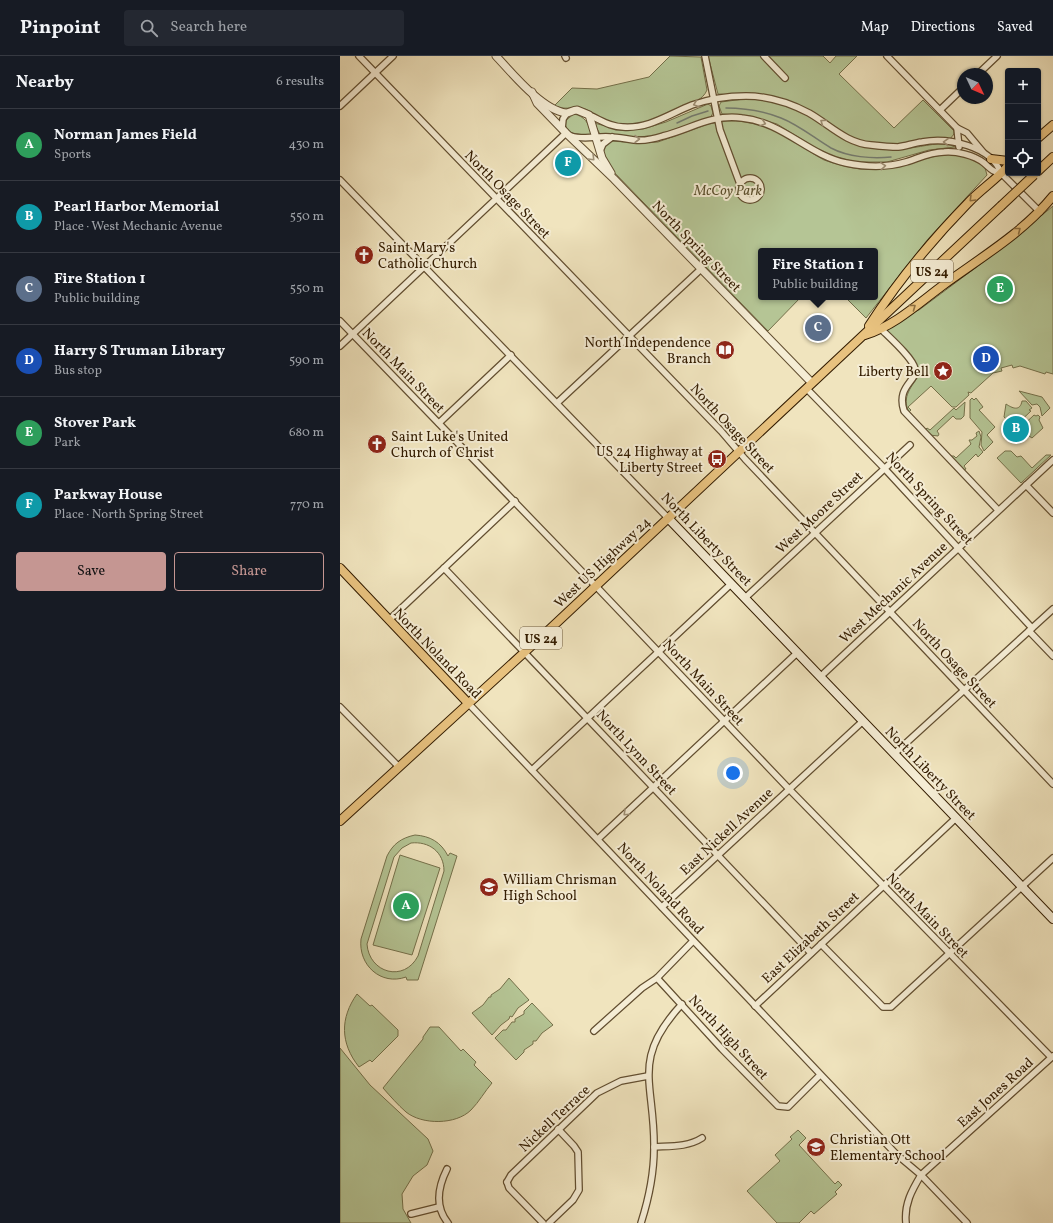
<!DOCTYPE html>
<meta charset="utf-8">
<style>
body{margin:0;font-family:Vollkorn,serif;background:#242831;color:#f1f3f6}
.controls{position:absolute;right:12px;top:12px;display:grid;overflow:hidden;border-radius:4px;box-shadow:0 1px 3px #0004}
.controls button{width:36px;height:36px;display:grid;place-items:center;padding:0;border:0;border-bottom:1px solid #363941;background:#171b24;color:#f1f3f6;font:20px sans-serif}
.compass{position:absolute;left:617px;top:12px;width:36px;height:36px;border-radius:50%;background:#171b24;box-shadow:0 1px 3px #0004;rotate:134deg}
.you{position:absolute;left:393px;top:717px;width:14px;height:14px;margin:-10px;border:3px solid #fff;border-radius:50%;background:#1a73e8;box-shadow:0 0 0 6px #1a73e833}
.badge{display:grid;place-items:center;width:26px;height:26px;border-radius:50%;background:#c59692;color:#fff;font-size:13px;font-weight:700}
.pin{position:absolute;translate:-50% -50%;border:2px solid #fff;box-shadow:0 1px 4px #0006}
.popup{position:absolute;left:418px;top:192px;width:120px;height:52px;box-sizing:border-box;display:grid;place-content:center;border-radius:4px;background:#171b24;filter:drop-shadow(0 1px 3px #0005);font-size:13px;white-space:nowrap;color:#9ea1a6}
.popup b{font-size:15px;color:#f1f3f6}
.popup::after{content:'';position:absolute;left:50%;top:100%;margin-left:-8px;border:8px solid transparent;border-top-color:#171b24}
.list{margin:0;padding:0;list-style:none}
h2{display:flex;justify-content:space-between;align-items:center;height:52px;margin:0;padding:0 16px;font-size:17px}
h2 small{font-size:13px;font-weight:400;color:#9ea1a6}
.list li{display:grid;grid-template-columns:26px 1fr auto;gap:12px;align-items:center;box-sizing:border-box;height:72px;padding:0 16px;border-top:1px solid #363941}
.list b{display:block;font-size:15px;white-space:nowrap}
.list p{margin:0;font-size:13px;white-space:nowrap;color:#9ea1a6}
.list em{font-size:13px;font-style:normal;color:#9ea1a6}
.actions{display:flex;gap:8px;padding:12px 16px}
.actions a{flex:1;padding:9px 0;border:1px solid #c59692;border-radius:4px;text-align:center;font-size:14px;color:#c59692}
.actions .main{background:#c59692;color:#111}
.icon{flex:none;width:22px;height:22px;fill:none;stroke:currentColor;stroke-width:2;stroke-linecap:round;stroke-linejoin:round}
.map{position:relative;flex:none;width:713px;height:1167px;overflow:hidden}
header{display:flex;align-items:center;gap:24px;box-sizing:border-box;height:56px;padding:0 20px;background:#171b24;border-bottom:1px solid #363941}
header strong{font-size:19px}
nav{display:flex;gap:22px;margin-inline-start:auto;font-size:14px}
.search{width:280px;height:36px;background:#242831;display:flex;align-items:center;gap:10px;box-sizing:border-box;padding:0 14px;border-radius:4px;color:#9ea1a6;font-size:15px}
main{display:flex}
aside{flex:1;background:#171b24}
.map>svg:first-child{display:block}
.green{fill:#b5c595;stroke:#74704a;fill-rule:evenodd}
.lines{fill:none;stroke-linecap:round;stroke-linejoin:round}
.stream{stroke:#747c71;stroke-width:1.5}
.minor-casing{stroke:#624e30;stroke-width:8}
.tertiary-casing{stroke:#624e30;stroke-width:9}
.secondary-casing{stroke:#331c00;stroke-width:10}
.primary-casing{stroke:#331c00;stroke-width:10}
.minor{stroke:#f5edd5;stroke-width:5.5}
.tertiary{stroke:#f5edd5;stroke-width:7}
.secondary{stroke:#f5edd5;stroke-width:8}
.primary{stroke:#e8c27f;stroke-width:8}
.primary-bridge-casing{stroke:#331c00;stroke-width:10;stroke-linecap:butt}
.primary-bridge{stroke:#e8c27f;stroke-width:8}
.oneway{stroke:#9e8f75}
.oneway2{stroke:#8e6f40}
.labels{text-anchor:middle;stroke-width:4;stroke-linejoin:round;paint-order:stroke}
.shield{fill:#f5edd5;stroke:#6d5b40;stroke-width:1}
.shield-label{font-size:13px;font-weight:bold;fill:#331c00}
.park-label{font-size:14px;font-style:italic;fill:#5a4f2d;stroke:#f5edd5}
.street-label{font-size:14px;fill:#331c00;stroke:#f5edd5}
.poi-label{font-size:14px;fill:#331c00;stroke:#f5edd5;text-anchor:start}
</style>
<header>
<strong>Pinpoint</strong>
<div class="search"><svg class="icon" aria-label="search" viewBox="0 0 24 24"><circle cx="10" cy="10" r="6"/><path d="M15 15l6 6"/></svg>Search here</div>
<nav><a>Map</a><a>Directions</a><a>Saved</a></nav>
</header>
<main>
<aside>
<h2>Nearby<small>6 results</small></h2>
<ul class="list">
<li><span class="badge" style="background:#2e9e5b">A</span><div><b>Norman James Field</b><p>Sports</p></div><em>430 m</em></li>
<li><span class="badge" style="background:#0f9aa8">B</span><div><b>Pearl Harbor Memorial</b><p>Place · West Mechanic Avenue</p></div><em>550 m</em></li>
<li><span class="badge" style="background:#5c6f8a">C</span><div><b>Fire Station 1</b><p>Public building</p></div><em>550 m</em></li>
<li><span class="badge" style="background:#1a4fb4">D</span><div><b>Harry S Truman Library</b><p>Bus stop</p></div><em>590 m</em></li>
<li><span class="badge" style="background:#2e9e5b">E</span><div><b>Stover Park</b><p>Park</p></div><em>680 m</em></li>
<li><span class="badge" style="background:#0f9aa8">F</span><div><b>Parkway House</b><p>Place · North Spring Street</p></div><em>770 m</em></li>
</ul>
<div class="actions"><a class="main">Save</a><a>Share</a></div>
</aside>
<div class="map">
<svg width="713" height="1167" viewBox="0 0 713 1167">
<rect width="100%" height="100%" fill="#f0e4be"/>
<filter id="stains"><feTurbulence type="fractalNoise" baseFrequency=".005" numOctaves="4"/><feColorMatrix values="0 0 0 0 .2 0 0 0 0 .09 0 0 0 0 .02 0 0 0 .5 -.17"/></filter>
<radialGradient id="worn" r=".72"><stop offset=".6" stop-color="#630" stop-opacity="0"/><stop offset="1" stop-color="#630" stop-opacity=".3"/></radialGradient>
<g class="green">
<path d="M330,0L361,1L367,34C363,44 352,47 343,51C318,63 293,74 266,65C257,62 250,53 241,52C230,51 226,54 214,50L232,32L257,33L309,21Z"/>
<path d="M368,0H483L490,7L496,0H517L499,18L554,72L583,44L614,75V78L610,83L557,89L533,88L514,83L471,55L452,46L437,42L378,38Z"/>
<path d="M404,43C425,43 448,47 466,58C487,70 502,87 527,91C541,94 556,94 570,92C582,91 603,84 615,91L589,94L547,106H516L487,99L437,68L410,60L382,58L379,50L381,46Z"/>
<path d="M368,48L371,50L373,57L370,62L314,80L292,81L260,78L254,67L281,74L303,73L326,66Z"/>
<path d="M234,58C244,60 249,67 251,77L250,79L238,80L227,74L225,68L226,64Z"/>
<path d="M387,65C410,64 431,71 451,83C462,89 472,98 484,104C495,108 507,111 520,113C533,114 546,113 559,110C589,103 618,87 645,112L647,119L588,183L526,262L505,241H535V195H421V241H461L428,275L271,113L263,96L264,89L271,85L299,87L318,86L368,68Z"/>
<path d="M713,150V318L706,316L705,318L680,310L673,312L672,309L661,312L662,315L653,317L631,337L628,336L629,339L616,351H612L591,330L568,351L571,354L569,356C561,341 572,330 580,318L576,309L547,274L568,258L579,254L666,189Z"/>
<path d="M679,335L702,341L710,352L702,360L700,351L697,348L692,349Z"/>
<path d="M632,342L634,344L636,342L643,351L639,354L655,371L647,379L653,386L644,395L641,389L642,376L630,362V344Z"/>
<path d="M682,345H686L692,352L689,354L691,355L674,371L664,361L666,348C672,352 680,356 682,345Z"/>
<path d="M625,346L624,360L621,363H616L613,360L597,375L599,378L598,380L590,379L585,374L587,372L590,374L614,352L616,354Z"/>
<path d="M694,359L696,360L698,359L700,361L699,364L703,372L692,382L686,378L682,380L677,375Z"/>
<path d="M639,375L641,381L639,391L643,396L638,401L636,398L624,410L626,413L624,414L611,400H614L616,402L631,388L629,384H632L637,380L636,377Z"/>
<path d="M665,395H671L677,401L681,400L692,412L706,399H711L681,427L657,402Z"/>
<path d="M75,779C90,780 101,786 108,800L110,797L117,800L78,924H67L66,921C41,930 18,909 21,883L47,800C53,788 61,782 75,779ZM71,787C89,785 104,796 104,815L78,900C64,927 29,917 27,888L54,801L62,792Z"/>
<path d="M60,799L100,812L72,899L33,889Z"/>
<path d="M169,922L189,944L178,952L172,961L170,960L169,963L161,969L152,979L132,957L143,949L149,941H151V939L160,933Z"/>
<path d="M17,938L30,950L32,949L58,974V980L32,1006L30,1004L19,1011C0,987 0,962 17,938Z"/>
<path d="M192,947L213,969L202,977L196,985H193V988L184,994V996L176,1004L155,982L163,974H166L172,966H175V963L184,958V955Z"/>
<path d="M90,971H99L121,995L123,993L136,1006L134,1009L152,1027C145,1035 139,1046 131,1054C116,1069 82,1069 66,1056C58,1049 50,1040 43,1032L83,983V981Z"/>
<path d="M0,992L30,1029L88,1083L93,1095L87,1109L73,1120L62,1138L63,1153L71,1167H0Z"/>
<path d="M458,1074L466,1082L459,1089L495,1128L498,1125L502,1129L495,1136L497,1138L474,1158L471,1155L459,1167H437L407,1135L440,1105L435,1099L452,1083L450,1081Z"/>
</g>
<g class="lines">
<g class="stream">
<path d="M386,52C405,52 423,55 441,62C459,69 474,82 491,92C508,101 532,103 551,101"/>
<path d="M337,67L352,60L368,55"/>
</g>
<defs>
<g id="minor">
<path d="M19,0L381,375L405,403L713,728"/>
<path d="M225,0L226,2"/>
<path d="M365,0L380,74L400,128"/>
<path d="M424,0L445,22"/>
<path d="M547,0L617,72L619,91"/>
<path d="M638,18L657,0"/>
<path d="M0,50L53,0"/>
<path d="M600,54L623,32"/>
<path d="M249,59C261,64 270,71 283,71C309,73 329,58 352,49C369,43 387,40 406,40C428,40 450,47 469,57C490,69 506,87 531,89C540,90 549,91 558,91C566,90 574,87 582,86C608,81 651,90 661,117L700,156"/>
<path d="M617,72L627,77L643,96"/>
<path d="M222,73L223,63L227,57"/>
<path d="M231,80C243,84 257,80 270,81C278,81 286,83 294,84C303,85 314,83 323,80C351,73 371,58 402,62C443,66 468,99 506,107C526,111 546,112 566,106C579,102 590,96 604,96C616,95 634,99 644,107C650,112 652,116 661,117"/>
<path d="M260,95L263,88L272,81"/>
<circle cx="410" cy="133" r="11"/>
<path d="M0,124L328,462"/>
<path d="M0,265L250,524L449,733L711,1001"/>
<path d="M541,273C549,281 573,302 575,313C577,326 556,330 564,355L658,454"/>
<path d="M0,290L226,77"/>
<path d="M467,333L544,412L692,572"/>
<path d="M217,347L361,213"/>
<path d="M99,367L171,299"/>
<path d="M686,429L713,457"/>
<path d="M104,512L471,897"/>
<path d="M405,542L570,389"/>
<path d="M49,564L175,445"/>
<path d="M689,575L713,600"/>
<path d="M480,621L713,404"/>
<path d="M128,647L556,1098L581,1119L627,1167"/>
<path d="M0,651L59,711"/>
<path d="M554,698L713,553"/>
<path d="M192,714L391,528"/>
<path d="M258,783L457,597"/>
<path d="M322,851L523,665"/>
<path d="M481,888L543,951H551L713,802"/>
<path d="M317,922L382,993L438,1050L448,1051L480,1019"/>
<path d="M415,950L616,762"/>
<path d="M254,975L302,932L317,922L353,885"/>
<path d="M314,1091C331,1090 348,1091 362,1082"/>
<path d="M107,1113C98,1131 94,1150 108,1167"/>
<path d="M167,1126L171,1119L257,1037L281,1025L308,1020"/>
<path d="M167,1126L169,1132L203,1167"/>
<path d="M71,1158L99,1151"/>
<path d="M209,1167L233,1144L239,1134L238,1096L234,1090L218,1073"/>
<path d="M301,1167C309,1142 314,1118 314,1092C315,1027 290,1004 342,948"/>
<path d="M566,1167C564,1148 572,1134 581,1119L713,1000"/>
</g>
<g id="tertiary">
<path d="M156,0C172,17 202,54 226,57C229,57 233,54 237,54L249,59L262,102L271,117"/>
<path d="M192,36L197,47L226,77L274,123L472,327"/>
</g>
<path id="secondary" d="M328,462L713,863"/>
<g id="primary">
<path d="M698,82L713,69"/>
<path d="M651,103L668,105"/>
<path d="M698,115L713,101"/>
<path d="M529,270C557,226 591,185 628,147C640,134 657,123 668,110"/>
<path d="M525,279C554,270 578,248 602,230C640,202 683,177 713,140"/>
<path d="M0,512L128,647"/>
<path d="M0,765L211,572L661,150"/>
</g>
</defs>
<use href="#minor" class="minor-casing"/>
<use href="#tertiary" class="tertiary-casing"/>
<use href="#secondary" class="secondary-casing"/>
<use href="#primary" class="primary-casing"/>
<use href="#minor" class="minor"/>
<use href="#tertiary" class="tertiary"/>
<use href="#secondary" class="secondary"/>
<use href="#primary" class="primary"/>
<defs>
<path id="primary-bridge" d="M661,150L694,119"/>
</defs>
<use href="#primary-bridge" class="primary-bridge-casing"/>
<use href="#primary-bridge" class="primary-bridge"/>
</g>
<defs><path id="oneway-chevron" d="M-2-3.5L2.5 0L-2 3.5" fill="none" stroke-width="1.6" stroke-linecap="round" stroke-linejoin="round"/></defs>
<g class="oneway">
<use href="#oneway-chevron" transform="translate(356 48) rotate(161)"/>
<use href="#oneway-chevron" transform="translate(483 66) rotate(-146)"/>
<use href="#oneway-chevron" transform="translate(423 67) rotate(17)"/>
<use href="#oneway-chevron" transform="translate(297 83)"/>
<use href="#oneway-chevron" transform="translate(606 86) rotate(-176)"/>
<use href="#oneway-chevron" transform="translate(252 102) rotate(45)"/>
<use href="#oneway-chevron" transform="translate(543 110) rotate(-5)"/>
<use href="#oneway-chevron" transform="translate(286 757) rotate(137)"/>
</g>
<g class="oneway2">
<use href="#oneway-chevron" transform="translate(632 143) rotate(135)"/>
<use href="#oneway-chevron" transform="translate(678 174) rotate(-38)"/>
<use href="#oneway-chevron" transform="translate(573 251) rotate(-36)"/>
</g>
<defs>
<symbol id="church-disc" viewBox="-11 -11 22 22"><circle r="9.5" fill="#8f2418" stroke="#f5edd5"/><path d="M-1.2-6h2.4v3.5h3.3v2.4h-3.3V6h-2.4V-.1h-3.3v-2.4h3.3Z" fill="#fff"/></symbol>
<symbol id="library-disc" viewBox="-11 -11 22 22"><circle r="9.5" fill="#8f2418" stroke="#f5edd5"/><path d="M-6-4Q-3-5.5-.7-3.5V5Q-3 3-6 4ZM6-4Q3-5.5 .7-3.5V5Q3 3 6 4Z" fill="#fff"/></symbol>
<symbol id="sight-disc" viewBox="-11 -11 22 22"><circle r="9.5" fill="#8f2418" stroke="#f5edd5"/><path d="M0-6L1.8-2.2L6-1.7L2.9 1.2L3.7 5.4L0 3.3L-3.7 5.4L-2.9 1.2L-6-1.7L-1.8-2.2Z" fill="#fff"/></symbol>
<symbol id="bus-disc" viewBox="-11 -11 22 22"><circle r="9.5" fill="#8f2418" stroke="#f5edd5"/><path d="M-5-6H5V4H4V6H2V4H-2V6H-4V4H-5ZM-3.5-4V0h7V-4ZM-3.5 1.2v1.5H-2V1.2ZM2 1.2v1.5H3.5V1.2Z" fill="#fff"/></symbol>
<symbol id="school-disc" viewBox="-11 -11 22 22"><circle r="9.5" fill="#8f2418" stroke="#f5edd5"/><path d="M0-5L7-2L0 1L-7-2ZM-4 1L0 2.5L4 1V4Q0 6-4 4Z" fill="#fff"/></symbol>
</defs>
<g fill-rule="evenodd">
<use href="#church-disc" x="13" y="188" width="22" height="22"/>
<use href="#library-disc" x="374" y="283" width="22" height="22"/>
<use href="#sight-disc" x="592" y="304" width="22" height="22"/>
<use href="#church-disc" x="26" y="377" width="22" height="22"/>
<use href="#bus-disc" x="366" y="392" width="22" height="22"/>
<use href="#school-disc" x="138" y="820" width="22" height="22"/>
<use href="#school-disc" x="465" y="1080" width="22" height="22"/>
</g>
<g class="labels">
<g class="shield">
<rect x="571" y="204" width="42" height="22" rx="3"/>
<rect x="180" y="571" width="42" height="22" rx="3"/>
</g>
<g class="shield-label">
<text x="592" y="220">US 24</text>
<text x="201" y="587">US 24</text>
</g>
<g class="park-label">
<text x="388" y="139">McCoy Park</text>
</g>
<g class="street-label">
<text transform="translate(168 138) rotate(46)" y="5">North Osage Street</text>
<text transform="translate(357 190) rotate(46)" y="5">North Spring Street</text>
<text transform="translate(64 314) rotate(46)" y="5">North Main Street</text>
<text transform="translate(393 372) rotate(47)" y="5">North Osage Street</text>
<text transform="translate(590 442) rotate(47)" y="5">North Spring Street</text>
<text transform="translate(479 456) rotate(-43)" y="5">West Moore Street</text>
<text transform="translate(367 483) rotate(46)" y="5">North Liberty Street</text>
<text transform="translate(262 506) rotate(-43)" y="5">West US Highway 24</text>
<text transform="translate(553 536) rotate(-43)" y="5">West Mechanic Avenue</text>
<text transform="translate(98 597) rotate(46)" y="5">North Noland Road</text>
<text transform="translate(615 607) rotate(47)" y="5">North Osage Street</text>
<text transform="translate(364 626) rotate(47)" y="5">North Main Street</text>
<text transform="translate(297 696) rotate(47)" y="5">North Lynn Street</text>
<text transform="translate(591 717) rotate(46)" y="5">North Liberty Street</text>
<text transform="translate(386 775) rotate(-43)" y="5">East Nickell Avenue</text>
<text transform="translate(321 832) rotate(47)" y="5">North Noland Road</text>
<text transform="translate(588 859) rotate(46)" y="5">North Main Street</text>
<text transform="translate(470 881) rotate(-43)" y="5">East Elizabeth Street</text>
<text transform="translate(389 981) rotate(47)" y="5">North High Street</text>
<text transform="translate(655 1036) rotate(-42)" y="5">East Jones Road</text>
<text transform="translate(214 1062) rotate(-43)" y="5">Nickell Terrace</text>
</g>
<g class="poi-label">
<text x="38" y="196">Saint Mary's<tspan x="38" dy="16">Catholic Church</tspan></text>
<text x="371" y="291" text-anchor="end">North Independence<tspan x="371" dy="16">Branch</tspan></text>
<text x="589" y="320" text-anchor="end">Liberty Bell</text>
<text x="51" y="385">Saint Luke's United<tspan x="51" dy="16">Church of Christ</tspan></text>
<text x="363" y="400" text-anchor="end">US 24 Highway at<tspan x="363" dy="16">Liberty Street</tspan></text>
<text x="163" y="828">William Chrisman<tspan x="163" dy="16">High School</tspan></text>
<text x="490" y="1088">Christian Ott<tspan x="490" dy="16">Elementary School</tspan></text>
</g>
</g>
<rect width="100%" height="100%" filter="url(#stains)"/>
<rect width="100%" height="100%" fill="url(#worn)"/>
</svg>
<div class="controls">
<button>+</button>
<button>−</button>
<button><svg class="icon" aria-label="locate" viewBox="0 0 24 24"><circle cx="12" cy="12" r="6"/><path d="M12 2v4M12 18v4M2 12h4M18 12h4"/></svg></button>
</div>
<svg class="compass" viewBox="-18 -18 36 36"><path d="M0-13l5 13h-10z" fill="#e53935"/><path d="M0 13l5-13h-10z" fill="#9ea1a6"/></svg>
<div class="you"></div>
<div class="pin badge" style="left:66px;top:850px;background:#2e9e5b">A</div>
<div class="pin badge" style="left:676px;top:373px;background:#0f9aa8">B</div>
<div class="pin badge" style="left:478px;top:272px;background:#5c6f8a">C</div>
<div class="popup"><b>Fire Station 1</b>Public building</div>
<div class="pin badge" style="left:646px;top:303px;background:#1a4fb4">D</div>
<div class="pin badge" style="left:660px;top:233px;background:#2e9e5b">E</div>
<div class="pin badge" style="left:228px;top:107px;background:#0f9aa8">F</div>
</div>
</main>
